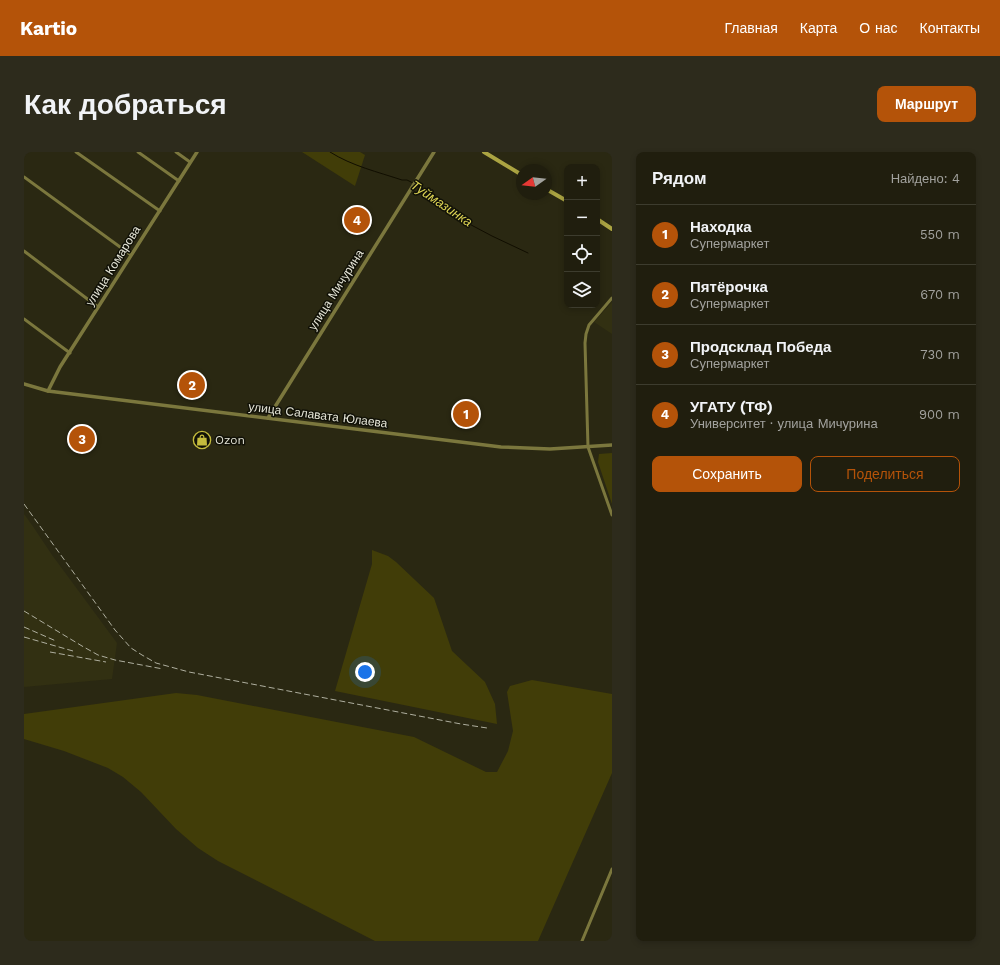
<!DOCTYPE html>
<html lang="ru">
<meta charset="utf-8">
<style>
body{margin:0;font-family:"Work Sans",sans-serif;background:#2d2b1c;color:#f1f3f6}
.controls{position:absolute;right:12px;top:12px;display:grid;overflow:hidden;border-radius:8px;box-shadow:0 2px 6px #0003}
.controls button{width:36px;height:36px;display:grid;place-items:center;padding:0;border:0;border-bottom:1px solid #3d3c2e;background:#201e0e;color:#f1f3f6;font:20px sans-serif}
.compass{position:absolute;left:492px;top:12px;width:36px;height:36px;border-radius:50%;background:#201e0e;box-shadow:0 2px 6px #0003;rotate:255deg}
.you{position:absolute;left:341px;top:520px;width:14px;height:14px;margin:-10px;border:3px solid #fff;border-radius:50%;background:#1a73e8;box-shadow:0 0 0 6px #1a73e833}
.badge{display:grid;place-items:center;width:26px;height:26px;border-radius:50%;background:#b45309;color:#fff;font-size:13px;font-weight:700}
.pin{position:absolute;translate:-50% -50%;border:2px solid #fff;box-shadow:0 1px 4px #0006}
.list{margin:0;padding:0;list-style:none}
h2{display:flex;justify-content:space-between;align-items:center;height:52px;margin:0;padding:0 16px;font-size:17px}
h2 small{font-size:13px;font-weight:400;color:#a2a29e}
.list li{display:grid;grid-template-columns:26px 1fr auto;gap:12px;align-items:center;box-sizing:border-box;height:60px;padding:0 16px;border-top:1px solid #3d3c2e}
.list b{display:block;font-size:15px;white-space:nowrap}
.list p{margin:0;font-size:13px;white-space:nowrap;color:#a2a29e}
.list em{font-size:13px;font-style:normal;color:#a2a29e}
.actions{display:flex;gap:8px;padding:12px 16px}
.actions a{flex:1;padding:9px 0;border:1px solid #b45309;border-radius:8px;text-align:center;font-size:14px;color:#b45309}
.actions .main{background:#b45309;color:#fff}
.icon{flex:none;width:22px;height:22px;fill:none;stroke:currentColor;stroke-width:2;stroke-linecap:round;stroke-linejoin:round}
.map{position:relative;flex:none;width:588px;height:789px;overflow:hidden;border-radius:8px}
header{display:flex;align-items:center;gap:24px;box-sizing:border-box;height:56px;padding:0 20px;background:#b45309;color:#fff}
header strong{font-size:19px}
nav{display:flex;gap:22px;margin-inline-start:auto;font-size:14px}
.intro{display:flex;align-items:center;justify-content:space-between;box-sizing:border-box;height:96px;padding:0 24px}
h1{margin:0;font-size:28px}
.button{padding:10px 18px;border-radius:8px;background:#b45309;color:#fff;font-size:14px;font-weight:700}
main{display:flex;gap:24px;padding:0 24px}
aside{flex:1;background:#201e0e;border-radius:8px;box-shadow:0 2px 6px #0003}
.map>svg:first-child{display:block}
.built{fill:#323012}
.green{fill:#413d08}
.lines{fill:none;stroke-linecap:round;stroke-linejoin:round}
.stream{stroke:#110e00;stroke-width:1}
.minor{stroke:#7b773d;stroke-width:3}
.tertiary{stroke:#7b773d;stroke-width:3.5}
.secondary{stroke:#aba442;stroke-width:4}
.rail{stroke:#afaf9f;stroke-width:1;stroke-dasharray:6 3;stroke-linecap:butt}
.labels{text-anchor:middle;stroke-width:3;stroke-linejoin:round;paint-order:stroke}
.street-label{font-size:12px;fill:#e5e5d7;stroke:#111107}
.poi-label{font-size:12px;fill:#e5e5d7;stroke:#111107;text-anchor:start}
.water-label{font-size:13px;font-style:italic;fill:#dbd253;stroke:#111107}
</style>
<header>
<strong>Kartio</strong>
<nav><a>Главная</a><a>Карта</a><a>О нас</a><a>Контакты</a></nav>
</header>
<div class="intro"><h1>Как добраться</h1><a class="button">Маршрут</a></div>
<main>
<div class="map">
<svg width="588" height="789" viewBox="0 0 588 789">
<rect width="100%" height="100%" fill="#2a2812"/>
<g class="built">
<path d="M588,150V182L570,170Z"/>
<path d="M0,362L8,373L28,403L93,491L88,527L0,535Z"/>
</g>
<g class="green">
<path d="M278,0H336L341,3L331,34Z"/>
<path d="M588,301V352L574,310L575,302Z"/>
<path d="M348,398L364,404L372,410L410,446L428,499L461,530L471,552L473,572L311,539L348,412Z"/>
<path d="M508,528L588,542V621L514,789H351L194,709L174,696L152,677L117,640L99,625L84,616L40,599L0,587V562L152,541L173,543L390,585L462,620H473L484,599L489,579L483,540L486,534Z"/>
</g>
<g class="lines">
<path class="stream" d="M306,0C328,14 354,20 378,28H383L393,33L434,66L468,84L504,101"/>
<g class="minor">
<path d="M52,0L136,59"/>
<path d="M114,0L155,29"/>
<path d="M152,0L166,10"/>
<path d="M0,25L107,103"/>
<path d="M0,99L74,155"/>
<path d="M588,146L565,173L562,182L561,191L564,295L588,363"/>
<path d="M0,167L46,201"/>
<path d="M558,789L588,717"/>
</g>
<g class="tertiary">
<path d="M0,232L24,239L477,295L526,297L588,293"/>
<path d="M24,239L36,215L173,0"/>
<path d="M244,266L410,0"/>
</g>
<g class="secondary">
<path d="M460,0L498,23"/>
<path d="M522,37L543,49"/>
<path d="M573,67L588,77"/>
</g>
<g class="rail">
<path d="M0,352L91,478L107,496L118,503L132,511L165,520L437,572L463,576"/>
<path d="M0,459L58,494L74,503L91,508L139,517"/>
<path d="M0,475L32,489"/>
<path d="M0,485L49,499"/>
<path d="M26,500L82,510"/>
</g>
</g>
<defs>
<symbol id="shop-ring" viewBox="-11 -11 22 22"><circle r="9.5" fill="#111107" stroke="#c5bc3d" stroke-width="1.5"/><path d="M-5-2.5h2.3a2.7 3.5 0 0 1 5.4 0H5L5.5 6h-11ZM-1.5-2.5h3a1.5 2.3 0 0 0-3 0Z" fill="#c5bc3d"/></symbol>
</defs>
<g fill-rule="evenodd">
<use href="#shop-ring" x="168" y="278" width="20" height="20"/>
</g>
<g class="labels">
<g class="street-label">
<text transform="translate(89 114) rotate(-58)" y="4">улица Комарова</text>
<text transform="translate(312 138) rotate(-58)" y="4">улица Мичурина</text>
<text transform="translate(294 263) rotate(7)" y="4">улица Салавата Юлаева</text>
</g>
<g class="poi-label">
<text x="191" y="292">Ozon</text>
</g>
<g class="water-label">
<text transform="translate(418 51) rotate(34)" y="5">Туймазинка</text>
</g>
</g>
</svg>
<div class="controls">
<button>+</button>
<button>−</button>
<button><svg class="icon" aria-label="locate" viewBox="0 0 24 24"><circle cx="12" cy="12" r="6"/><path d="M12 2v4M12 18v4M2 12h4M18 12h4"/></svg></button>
<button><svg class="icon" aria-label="layers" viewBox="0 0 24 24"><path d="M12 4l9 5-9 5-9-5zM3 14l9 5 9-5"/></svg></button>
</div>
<svg class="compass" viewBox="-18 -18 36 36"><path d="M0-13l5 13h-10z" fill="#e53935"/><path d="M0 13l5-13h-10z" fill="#a2a29e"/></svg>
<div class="you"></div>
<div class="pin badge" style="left:442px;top:262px">1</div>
<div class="pin badge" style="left:168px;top:233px">2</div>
<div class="pin badge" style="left:58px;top:287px">3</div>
<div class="pin badge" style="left:333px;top:68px">4</div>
</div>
<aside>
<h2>Рядом<small>Найдено: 4</small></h2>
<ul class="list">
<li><span class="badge">1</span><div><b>Находка</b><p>Супермаркет</p></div><em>550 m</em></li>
<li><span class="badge">2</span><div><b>Пятёрочка</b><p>Супермаркет</p></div><em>670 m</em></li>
<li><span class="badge">3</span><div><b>Продсклад Победа</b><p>Супермаркет</p></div><em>730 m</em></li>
<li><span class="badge">4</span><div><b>УГАТУ (ТФ)</b><p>Университет · улица Мичурина</p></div><em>900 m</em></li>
</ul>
<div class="actions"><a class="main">Сохранить</a><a>Поделиться</a></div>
</aside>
</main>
